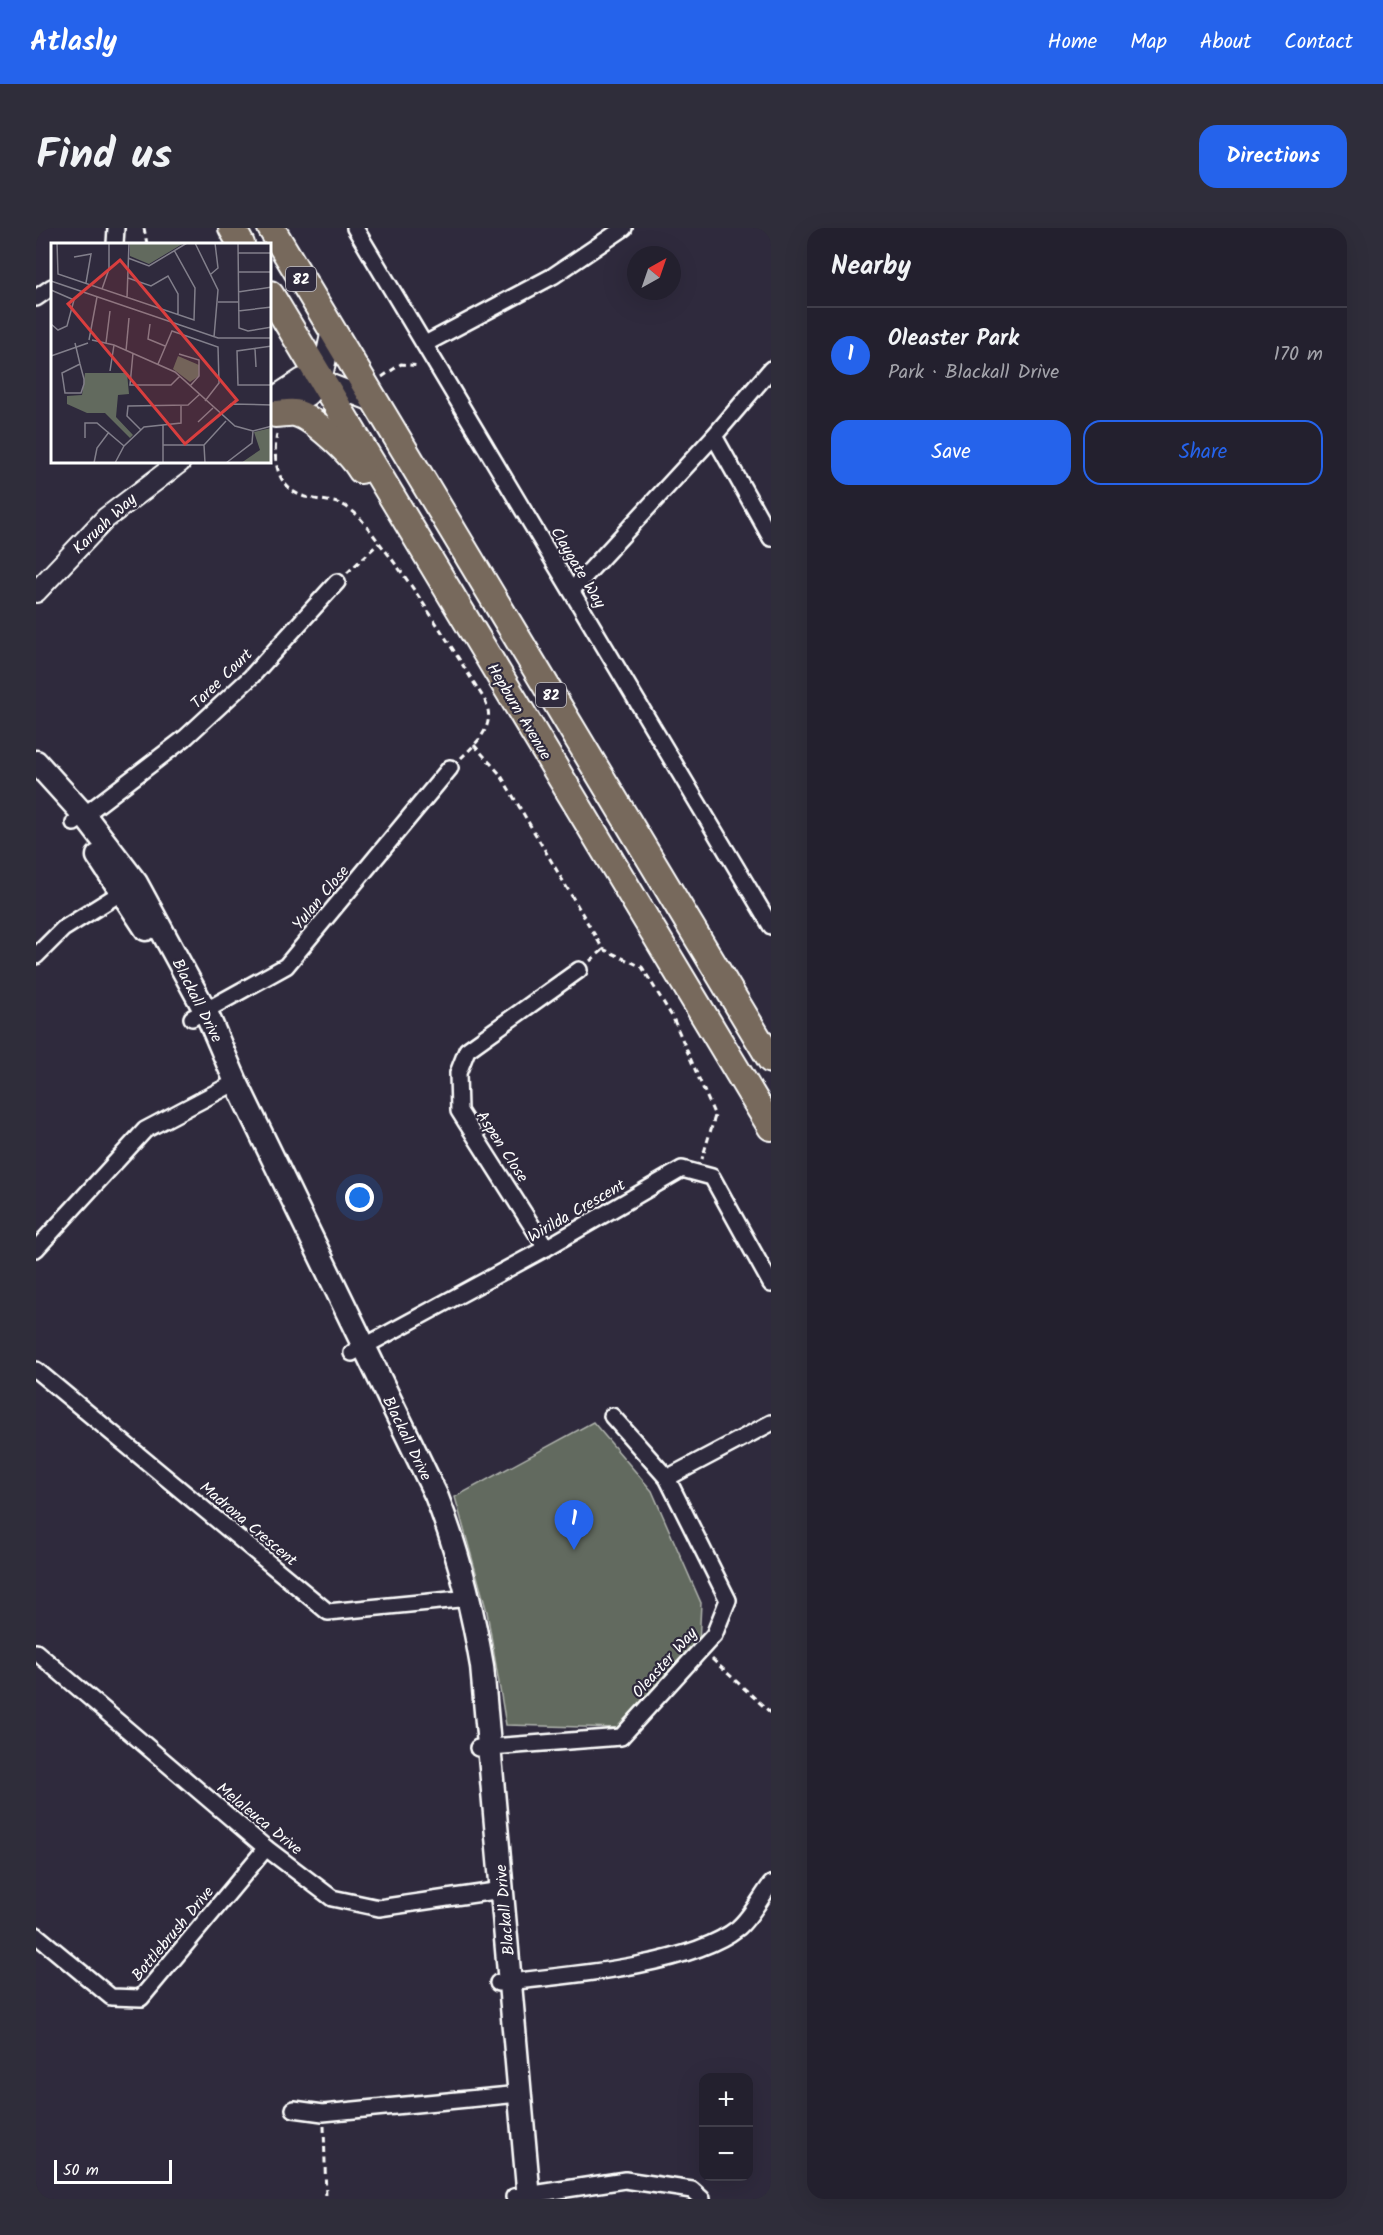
<!DOCTYPE html>
<meta charset="utf-8">
<style>
body{margin:0;font-family:Kalam,sans-serif;background:#2f2d3a;color:#f1f3f6}
.controls{position:absolute;right:18px;bottom:18px;display:grid;overflow:hidden;border-radius:12px;box-shadow:0 6px 24px #0002}
.controls button{width:54px;height:54px;display:grid;place-items:center;padding:0;border:0;border-bottom:2px solid #403e4a;background:#23202e;color:#f1f3f6;font:30px sans-serif}
.compass{position:absolute;left:591px;top:18px;width:54px;height:54px;border-radius:50%;background:#23202e;box-shadow:0 6px 24px #0002;rotate:40deg}
.scale{position:absolute;left:18px;bottom:15px;width:118px;box-sizing:border-box;padding-left:6px;border:3px solid #fff;border-top:0;font-size:16px;line-height:21px;white-space:nowrap;color:#fff;-webkit-text-stroke:4px #2f2a3d;paint-order:stroke}
.you{position:absolute;left:324px;top:970px;width:21px;height:21px;margin:-15px;border:4px solid #fff;border-radius:50%;background:#1a73e8;box-shadow:0 0 0 9px #1a73e833}
.badge{display:grid;place-items:center;width:39px;height:39px;border-radius:50%;background:#2563eb;color:#fff;font-size:20px;font-weight:700}
.pin{position:absolute;translate:-50% -50px;filter:drop-shadow(0 2px 3px #0008)}
.pin::after{content:'';position:absolute;top:32px;width:21px;height:18px;background:inherit;clip-path:polygon(0 0,100% 0,50% 100%)}
.list{margin:0;padding:0;list-style:none}
h2{display:flex;justify-content:space-between;align-items:center;height:78px;margin:0;padding:0 24px;font-size:26px}
h2 small{font-size:20px;font-weight:400;color:#a3a3aa}
.list li{display:grid;grid-template-columns:39px 1fr auto;gap:18px;align-items:center;box-sizing:border-box;height:96px;padding:0 24px;border-top:2px solid #403e4a}
.list b{display:block;font-size:22px;white-space:nowrap}
.list p{margin:0;font-size:20px;white-space:nowrap;color:#a3a3aa}
.list em{font-size:20px;font-style:normal;color:#a3a3aa}
.actions{display:flex;gap:12px;padding:18px 24px}
.actions a{flex:1;padding:14px 0;border:2px solid #2563eb;border-radius:18px;text-align:center;font-size:21px;color:#2563eb}
.actions .main{background:#2563eb;color:#fff}
.map{position:relative;flex:none;width:735px;height:1971px;overflow:hidden;border-radius:18px}
header{display:flex;align-items:center;gap:36px;box-sizing:border-box;height:84px;padding:0 30px;background:#2563eb;color:#fff}
header strong{font-size:28px}
nav{display:flex;gap:33px;margin-inline-start:auto;font-size:21px}
.intro{display:flex;align-items:center;justify-content:space-between;box-sizing:border-box;height:144px;padding:0 36px}
h1{margin:0;font-size:42px}
.button{padding:15px 27px;border-radius:18px;background:#2563eb;color:#fff;font-size:21px;font-weight:700}
main{display:flex;gap:36px;padding:0 36px}
aside{flex:1;background:#23202e;border-radius:18px;box-shadow:0 6px 24px #0002}
.map>svg:first-child{display:block}
.green{fill:#626a5e;stroke:#b0b4ae;stroke-width:1.5}
.lines{fill:none;stroke-linecap:round;stroke-linejoin:round}
.minor-casing{stroke:#fff;stroke-width:20}
.tertiary-casing{stroke:#fff;stroke-width:24}
.secondary-casing{stroke:#fff;stroke-width:27}
.primary-casing{stroke:#fff;stroke-width:30}
.path{stroke:#fff;stroke-width:3;stroke-dasharray:6 4.5;stroke-linecap:butt}
.minor{stroke:#2f2a3d;stroke-width:15}
.tertiary{stroke:#2f2a3d;stroke-width:20}
.secondary{stroke:#2f2a3d;stroke-width:22}
.primary{stroke:#77695c;stroke-width:26}
.labels{text-anchor:middle;stroke-width:4.5;stroke-linejoin:round;paint-order:stroke}
.shield{fill:#2f2a3d;stroke:#c1bfc5;stroke-width:1.5}
.shield-label{font-size:15px;font-weight:bold;fill:#fff}
.street-label{font-size:16px;fill:#fff;stroke:#2f2a3d}
.inset-road{fill:none;stroke:#827f8b;stroke-width:1.5}
.view{fill:#da3e3e;fill-opacity:0.15;stroke:#da3e3e;stroke-width:3}
.inset-edge{fill:none;stroke:#fff;stroke-width:3}
</style>
<header>
<strong>Atlasly</strong>
<nav><a>Home</a><a>Map</a><a>About</a><a>Contact</a></nav>
</header>
<div class="intro"><h1>Find us</h1><a class="button">Directions</a></div>
<main>
<div class="map">
<svg width="735" height="1971" viewBox="0 0 735 1971">
<rect width="100%" height="100%" fill="#2f2a3d"/>
<filter id="ink" filterUnits="userSpaceOnUse"><feTurbulence type="fractalNoise" baseFrequency=".0167" numOctaves="2"/><feDisplacementMap in="SourceGraphic" scale="12" xChannelSelector="R" yChannelSelector="G"/><feConvolveMatrix kernelMatrix="1 2 1 2 8 2 1 2 1" color-interpolation-filters="sRGB"/></filter>
<g filter="url(#ink)">
<path class="green" d="M557,1194L616,1263L665,1375L663,1416L585,1500L470,1497L451,1384L419,1269Z"/>
<g class="lines">
<defs>
<g id="minor">
<path d="M319,0L735,698"/>
<path d="M79,16L80,0"/>
<path d="M0,70L16,59"/>
<path d="M389,116L517,48L588,0"/>
<path d="M678,208L735,310"/>
<path d="M536,362L678,208L735,141"/>
<path d="M38,595L149,510L215,449L301,354"/>
<path d="M0,728L27,701L94,659"/>
<path d="M156,790L250,738L414,540"/>
<path d="M510,1020L423,883L422,845L431,822L543,742"/>
<path d="M0,1021L109,902L200,854"/>
<path d="M316,1125L510,1020L646,941L676,949L735,1056"/>
<path d="M0,1142L292,1384L434,1370"/>
<path d="M631,1250L735,1195"/>
<path d="M0,1424L230,1620L296,1670L343,1680L466,1662"/>
<path d="M442,1520L585,1509L678,1407L692,1372L631,1250L576,1188"/>
<path d="M0,1707L75,1769L105,1770L230,1620"/>
<path d="M462,1755C525,1748 653,1739 702,1700C715,1689 725,1669 735,1656"/>
<path d="M258,1881L287,1885L483,1866"/>
<path d="M478,1969L589,1952L656,1962L666,1971"/>
</g>
<g id="tertiary">
<path d="M234,172L266,151L285,153L339,174"/>
<path d="M239,186L272,167L285,153L296,102"/>
<path d="M0,364L70,290L144,234"/>
</g>
<g id="secondary">
<path d="M0,534L48,587L100,655L170,784L200,854L400,1267C422,1323 436,1379 446,1438L493,1971"/>
<path d="M62,628L110,701"/>
</g>
<g id="primary">
<path d="M196,0L205,16"/>
<path d="M235,0L735,832"/>
<path d="M234,66L735,899"/>
<path d="M239,186C245,186 253,184 259,185C277,189 316,226 325,242"/>
</g>
</defs>
<use href="#minor" class="minor-casing"/>
<use href="#tertiary" class="tertiary-casing"/>
<use href="#secondary" class="secondary-casing"/>
<use href="#primary" class="primary-casing"/>
<g class="path">
<path d="M108,0L111,16"/>
<path d="M346,149L365,136L383,138"/>
<path d="M241,206C236,233 241,264 274,270C296,275 305,271 323,289C332,299 340,311 348,321C385,368 415,419 447,469C462,495 444,512 425,530"/>
<path d="M311,345L343,315"/>
<path d="M438,517L464,546L567,721L606,739L637,790L679,888L666,931"/>
<path d="M554,733L567,722"/>
<path d="M676,1431L735,1485"/>
<path d="M288,1898L290,1971"/>
</g>
<use href="#minor" class="minor"/>
<use href="#tertiary" class="tertiary"/>
<use href="#secondary" class="secondary"/>
<use href="#primary" class="primary"/>
</g>
</g>
<g class="labels">
<g class="shield">
<rect x="250" y="39" width="30" height="24" rx="4.5"/>
<rect x="500" y="455" width="30" height="24" rx="4.5"/>
</g>
<g class="shield-label">
<text x="265" y="56">82</text>
<text x="515" y="472">82</text>
</g>
<g class="street-label">
<text transform="translate(68 295) rotate(-43)" y="6">Karuah Way</text>
<text transform="translate(543 339) rotate(59)" y="6">Claygate Way</text>
<text transform="translate(185 450) rotate(-44)" y="6">Taree Court</text>
<text transform="translate(484 483) rotate(59)" y="6">Hepburn Avenue</text>
<text transform="translate(284 669) rotate(-50)" y="6">Yulan Close</text>
<text transform="translate(162 772) rotate(63)" y="6">Blackall Drive</text>
<text transform="translate(467 918) rotate(57)" y="6">Aspen Close</text>
<text transform="translate(540 982) rotate(-30)" y="6">Wirilda Crescent</text>
<text transform="translate(372 1210) rotate(64)" y="6">Blackall Drive</text>
<text transform="translate(213 1295) rotate(40)" y="6">Madrona Crescent</text>
<text transform="translate(628 1434) rotate(-48)" y="6">Oleaster Way</text>
<text transform="translate(224 1590) rotate(39)" y="6">Melaleuca Drive</text>
<text transform="translate(468 1682) rotate(-95)" y="6">Blackall Drive</text>
<text transform="translate(136 1705) rotate(-50)" y="6">Bottlebrush Drive</text>
</g>
</g>
<g transform="translate(15 15)">
<rect width="220" height="220" fill="#2f2a3d"/>
<path d="M79,0H133L98,21L79,13ZM127,113L148,122V133L139,139L122,126ZM34,130H76L78,151L67,152L65,174L82,192L79,195L54,170H36L16,161V153L31,152ZM220,185V220H190L209,207L203,189Z" fill="#626a5e"/>
<path class="inset-road" d="M6,0L7,31L143,77L144,45L123,7M144,0L167,47L163,94M187,0L188,85L197,88L221,84M187,10H221M23,14L40,11L35,40M77,15L98,23L136,0M187,29H221M160,31L167,25L164,0M77,35L100,43L117,33L127,51V72M0,38L167,95H221M51,46L58,26V0M0,47L23,57L16,83L7,87L0,81M187,49L221,44M76,55L78,0M167,59H187M187,68L221,64M99,81L97,96L114,103M38,97L46,54M41,97L63,102L124,129L184,183L202,188L221,183M24,100L29,121L33,136V141L30,150H14L11,130L29,121M55,100L59,68M221,103L186,108L187,142H221M204,106L205,124M75,108L78,75M82,110L79,142H120L129,133M128,111L148,117V133L139,143M0,113L37,100M107,121L121,88L167,104L168,140L154,158M59,128L63,102M168,172L180,161L221,162M147,179L162,165M112,182V220M90,187L76,173L77,163L137,162L149,151M34,195V180H46L73,203M112,202H153M43,220L46,205L58,189M64,220L73,203L93,184L130,180V162M154,220L153,202L175,178M175,220L201,200L202,188"/>
<path class="view" d="M69,17L186,157L134,201L17,61Z"/>
<rect width="220" height="220" class="inset-edge"/>
</g>
</svg>
<div class="controls">
<button>+</button>
<button>−</button>
</div>
<svg class="compass" viewBox="-18 -18 36 36"><path d="M0-13l5 13h-10z" fill="#e53935"/><path d="M0 13l5-13h-10z" fill="#a3a3aa"/></svg>
<div class="scale">50 m</div>
<div class="you"></div>
<div class="pin badge" style="left:538px;top:1322px">1</div>
</div>
<aside>
<h2>Nearby<small></small></h2>
<ul class="list">
<li><span class="badge">1</span><div><b>Oleaster Park</b><p>Park · Blackall Drive</p></div><em>170 m</em></li>
</ul>
<div class="actions"><a class="main">Save</a><a>Share</a></div>
</aside>
</main>
